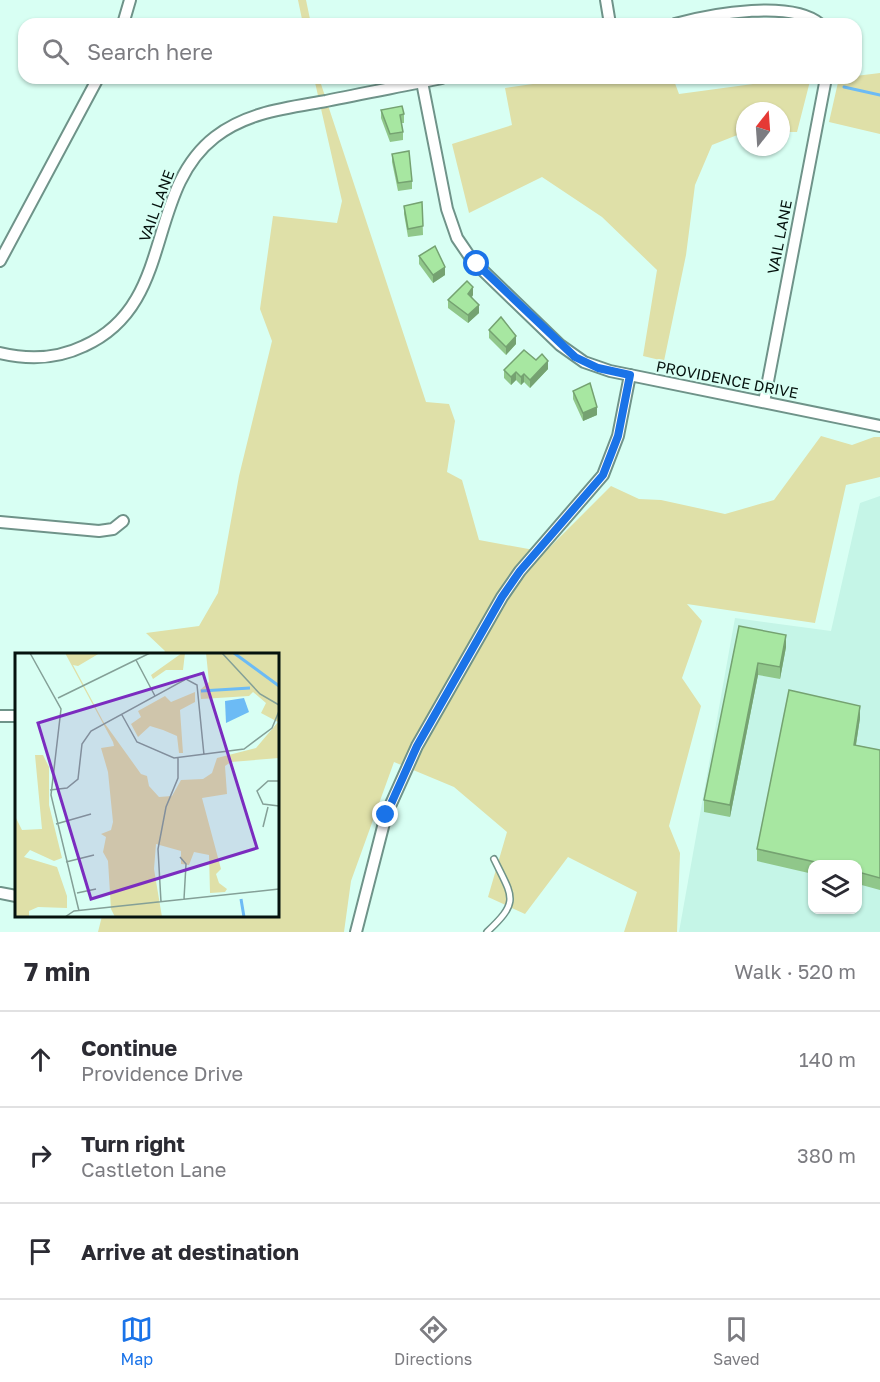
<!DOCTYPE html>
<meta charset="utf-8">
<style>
body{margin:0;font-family:"Golos Text",sans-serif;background:#f7f7f7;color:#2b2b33}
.controls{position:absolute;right:18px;bottom:18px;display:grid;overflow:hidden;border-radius:12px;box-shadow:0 2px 4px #0004}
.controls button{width:54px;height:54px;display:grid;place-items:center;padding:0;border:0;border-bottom:2px solid #e1e1e2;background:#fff;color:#2b2b33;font:30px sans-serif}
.compass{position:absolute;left:736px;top:102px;width:54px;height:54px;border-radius:50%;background:#fff;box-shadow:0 2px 4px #0004;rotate:17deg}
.stop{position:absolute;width:18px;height:18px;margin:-14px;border:4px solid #1a73e8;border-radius:50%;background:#fff}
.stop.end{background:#1a73e8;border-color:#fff;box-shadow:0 2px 6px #0008}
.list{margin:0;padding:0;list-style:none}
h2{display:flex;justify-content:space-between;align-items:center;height:78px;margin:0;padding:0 24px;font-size:26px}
h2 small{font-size:20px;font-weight:400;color:#7c7c81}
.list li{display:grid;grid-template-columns:39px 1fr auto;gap:18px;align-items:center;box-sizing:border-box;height:96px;padding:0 24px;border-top:2px solid #e1e1e2}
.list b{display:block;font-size:22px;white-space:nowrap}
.list p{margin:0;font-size:20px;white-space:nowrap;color:#7c7c81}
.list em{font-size:20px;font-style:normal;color:#7c7c81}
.icon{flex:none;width:33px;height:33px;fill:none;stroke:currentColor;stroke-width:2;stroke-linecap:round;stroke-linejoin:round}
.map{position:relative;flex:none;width:880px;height:932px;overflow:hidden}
.search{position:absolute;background:#fff;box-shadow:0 2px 4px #0004;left:18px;right:18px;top:18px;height:66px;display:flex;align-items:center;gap:15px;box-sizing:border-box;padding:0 21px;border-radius:18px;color:#7c7c81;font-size:22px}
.sheet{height:366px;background:#fff}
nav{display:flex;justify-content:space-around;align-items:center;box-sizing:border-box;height:84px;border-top:2px solid #e1e1e2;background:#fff;font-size:16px;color:#7c7c81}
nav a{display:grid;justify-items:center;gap:3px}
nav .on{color:#1a73e8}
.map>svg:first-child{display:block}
.built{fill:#c5f5e7;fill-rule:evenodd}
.green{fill:#dfe0a8}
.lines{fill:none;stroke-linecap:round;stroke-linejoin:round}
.stream{stroke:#6cbbf5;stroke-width:3}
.service-casing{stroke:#6f9389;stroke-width:8}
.minor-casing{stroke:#6f9389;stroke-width:14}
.service{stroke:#fff;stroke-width:5}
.minor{stroke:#fff;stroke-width:10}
.wall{fill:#90c78a}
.shaded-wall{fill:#75a271}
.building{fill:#a7e7a1;stroke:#75a271;stroke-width:1.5}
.route{stroke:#1a73e8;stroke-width:8}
.labels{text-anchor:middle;stroke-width:4.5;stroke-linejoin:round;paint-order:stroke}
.street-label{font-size:15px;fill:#05120e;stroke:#d8fff3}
.inset-river{fill:none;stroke:#6cbbf5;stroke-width:3}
.inset-road{fill:none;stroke:#84a097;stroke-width:1.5}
.view{fill:#7b2cbf;fill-opacity:0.15;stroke:#7b2cbf;stroke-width:3}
.inset-edge{fill:none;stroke:#05120e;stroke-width:3}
</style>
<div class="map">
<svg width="880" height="932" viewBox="0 0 880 932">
<rect width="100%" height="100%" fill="#d8fff3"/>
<path class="built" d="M880,496V932H679L735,618L831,631L860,503ZM812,864H858V910H812Z"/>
<g class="green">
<path d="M298,0H306L311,24H303Z"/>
<path d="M880,73V134L829,122L839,78Z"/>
<path d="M314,78H319L426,402L449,404L455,421L447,472L462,480L479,540L545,552L611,486L639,499L661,500L725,514L774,500L821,436L852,445L874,437H880V477L846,485L815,623L687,604L702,621L682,678L701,706L669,826L680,853L677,932H624L637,892L568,857L525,914L488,897L507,832L454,787L394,762L351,881L344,932H98L102,916H278V654H163L165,651L146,633L199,626L218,593L239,476L272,341L260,309L273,216L337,223L342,201Z"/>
<path d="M575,78H673L679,94L791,79L810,81L797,132H781V111H745V132L712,145L695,185L686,255L664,361L643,356L657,270L602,217L542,177L469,213L452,144L512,125L505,88Z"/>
</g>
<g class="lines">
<path class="stream" d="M844,87L880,95"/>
<defs>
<path id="service" d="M487,932C520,901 513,898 494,859"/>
<g id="minor">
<path d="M606,0L610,24"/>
<path d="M123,24L130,0"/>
<path d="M675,24C714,13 792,0 820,24"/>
<path d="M422,82L447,209L457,238L472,260L560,345L584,362L610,371L880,426"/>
<path d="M0,261L98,78"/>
<path d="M0,353C29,360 57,359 84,346C176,305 144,192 215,137C247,112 287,108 326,101C364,93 403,86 442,78"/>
<path d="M764,402L826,78"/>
<path d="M0,522L99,531L113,529L123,521"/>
<path d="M0,716H16"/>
<path d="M0,893L16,896"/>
<path d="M356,932L386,815L417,746L502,597L520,571L603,475L618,436L630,375"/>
</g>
</defs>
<use href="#service" class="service-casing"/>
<use href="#minor" class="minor-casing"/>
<use href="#service" class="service"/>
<use href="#minor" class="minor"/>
</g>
<g class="wall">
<path d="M381,110L404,114V123H401L403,132V140L390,142L381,118Z"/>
<path d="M392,154L412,181V189L398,191L392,162Z"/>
<path d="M422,202L423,235L408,237L404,214V206Z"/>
<path d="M419,256L445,275L433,283L419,264Z"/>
<path d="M473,295L472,297L479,313L468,323L448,308V300Z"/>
<path d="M489,330L516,344L506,355L489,338Z"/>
<path d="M536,360L548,369L530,388L524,382L521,385L516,380L511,385L504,378V370Z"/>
<path d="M573,391L597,415L583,421L573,399Z"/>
<path d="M739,626L786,647L780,679L758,675L730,817L704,812V800Z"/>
<path d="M860,718L856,745L880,750V890L858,884V864H813V874L757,861V849Z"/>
</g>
<g class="shaded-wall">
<path d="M445,267V275L433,283V275Z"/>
<path d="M473,287V295L468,302V294Z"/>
<path d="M479,305V313L468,323V315Z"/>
<path d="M516,336V344L506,355V347Z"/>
<path d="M548,361V369L530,388V380Z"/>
<path d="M516,372V380L511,385V377Z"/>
<path d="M524,374V382L521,385V377Z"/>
<path d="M597,407V415L583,421V413Z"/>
<path d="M786,635V647L780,679V667Z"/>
<path d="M758,663V675L730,817V805Z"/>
<path d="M860,706V718L854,757V745Z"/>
</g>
<g class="building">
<path d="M402,106L404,114L400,115L403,132L390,134L381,110Z"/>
<path d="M409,151L412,181L398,183L392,154Z"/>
<path d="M422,202L423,226L408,229L404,206Z"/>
<path d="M435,246L445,267L433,275L419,256Z"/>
<path d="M467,281L473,287L468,294L479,305L468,315L448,300Z"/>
<path d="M501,317L516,336L506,347L489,330Z"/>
<path d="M524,350L536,360L542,354L548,361L530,380L524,374L521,377L516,372L511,377L504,370Z"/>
<path d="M590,383L597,407L583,413L573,391Z"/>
<path d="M739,626L786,635L780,667L758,663L730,805L704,800Z"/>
<path d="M789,690L860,706L854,745L880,750V878L858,872V864H824L757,849Z"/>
</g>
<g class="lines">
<path class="route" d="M386,815L417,746L502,597L520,571L603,475L618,436L630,375L598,368L575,357L477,264"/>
</g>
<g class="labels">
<g class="street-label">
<text transform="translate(157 206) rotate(-70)" y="5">VAIL LANE</text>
<text transform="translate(780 237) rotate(-79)" y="5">VAIL LANE</text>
<text transform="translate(727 380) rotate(11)" y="5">PROVIDENCE DRIVE</text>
</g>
</g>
<g transform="translate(15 653)">
<rect width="264" height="264" fill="#d8fff3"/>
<path d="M50,0H85L63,13L58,12L88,68L126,121L132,123L134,133L144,144L157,143L166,127L188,126L197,120L202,105L241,95L263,69L246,60L251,50L238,39L234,43L186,46L185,37L194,29L191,0H264V105L216,109L210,113L212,141L187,145L206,216L201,221L204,230L212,236L210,239L195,240L194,202L179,199L174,212L166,211V198L141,191L139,216L147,264H100L96,256L93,208L88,199L91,184L86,181L96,177L98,169L93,119L86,95L99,93L98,89ZM167,0H170L168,17H151L138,26L136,22ZM180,39V49L165,57L168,100H164L162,83L148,77L135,73L123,84L116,71L126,64L123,58L150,43L156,49ZM20,102H28L34,114V152L47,205L39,208L15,197L9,204L42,214L52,243V255L23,254L14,258V264H0V163L7,177L27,176Z" fill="#dfe0a8"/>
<path d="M229,45L234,59L211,70L210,48Z" fill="#6cbbf5"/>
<path class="inset-river" d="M219,0L264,33M186,38L235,35M226,246L229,264"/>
<path class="inset-road" d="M15,0L46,56L36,142L64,258M207,0L245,41L264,52M121,7L140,43M43,45L135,0M107,62L122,89L159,105L229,96L257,75L264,58M264,128H253L242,138L248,151L264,153M35,137L52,135L63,126L67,91L76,78L171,26L182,32L189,102M41,171L76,161M248,174L253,154M165,204L171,211L169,246M51,209L79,202M62,240L81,236M146,249L143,196L151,154L163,125V105M50,264L59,258L264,236"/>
<path class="view" d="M188,20L242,195L76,246L23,70Z"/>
<rect width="264" height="264" class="inset-edge"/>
</g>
</svg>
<div class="controls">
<button><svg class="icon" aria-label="layers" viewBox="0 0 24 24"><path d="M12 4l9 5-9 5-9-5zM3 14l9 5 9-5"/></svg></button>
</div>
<svg class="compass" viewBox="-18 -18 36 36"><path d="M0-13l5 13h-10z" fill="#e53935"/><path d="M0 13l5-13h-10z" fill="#7c7c81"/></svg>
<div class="stop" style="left:477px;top:264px"></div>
<div class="stop end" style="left:386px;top:815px"></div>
<div class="search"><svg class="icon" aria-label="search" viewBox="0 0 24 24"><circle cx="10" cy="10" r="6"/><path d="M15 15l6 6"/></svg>Search here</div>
</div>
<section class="sheet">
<h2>7 min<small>Walk · 520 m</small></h2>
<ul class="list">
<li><svg class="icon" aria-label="ahead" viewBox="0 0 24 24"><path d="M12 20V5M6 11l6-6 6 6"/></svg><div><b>Continue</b><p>Providence Drive</p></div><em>140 m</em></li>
<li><svg class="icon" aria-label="right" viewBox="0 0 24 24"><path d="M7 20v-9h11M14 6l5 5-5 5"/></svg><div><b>Turn right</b><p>Castleton Lane</p></div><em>380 m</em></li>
<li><svg class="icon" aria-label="arrive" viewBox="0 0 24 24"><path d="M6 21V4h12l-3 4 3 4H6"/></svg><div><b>Arrive at destination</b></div></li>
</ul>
</section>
<nav>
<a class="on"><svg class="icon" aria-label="map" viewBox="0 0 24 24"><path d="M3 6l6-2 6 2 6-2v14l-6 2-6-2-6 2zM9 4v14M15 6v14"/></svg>Map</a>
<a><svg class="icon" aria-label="directions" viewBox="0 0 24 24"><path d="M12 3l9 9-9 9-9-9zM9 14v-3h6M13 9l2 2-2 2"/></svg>Directions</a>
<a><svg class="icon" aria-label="saved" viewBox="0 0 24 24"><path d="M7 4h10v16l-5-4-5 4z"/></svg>Saved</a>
</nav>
